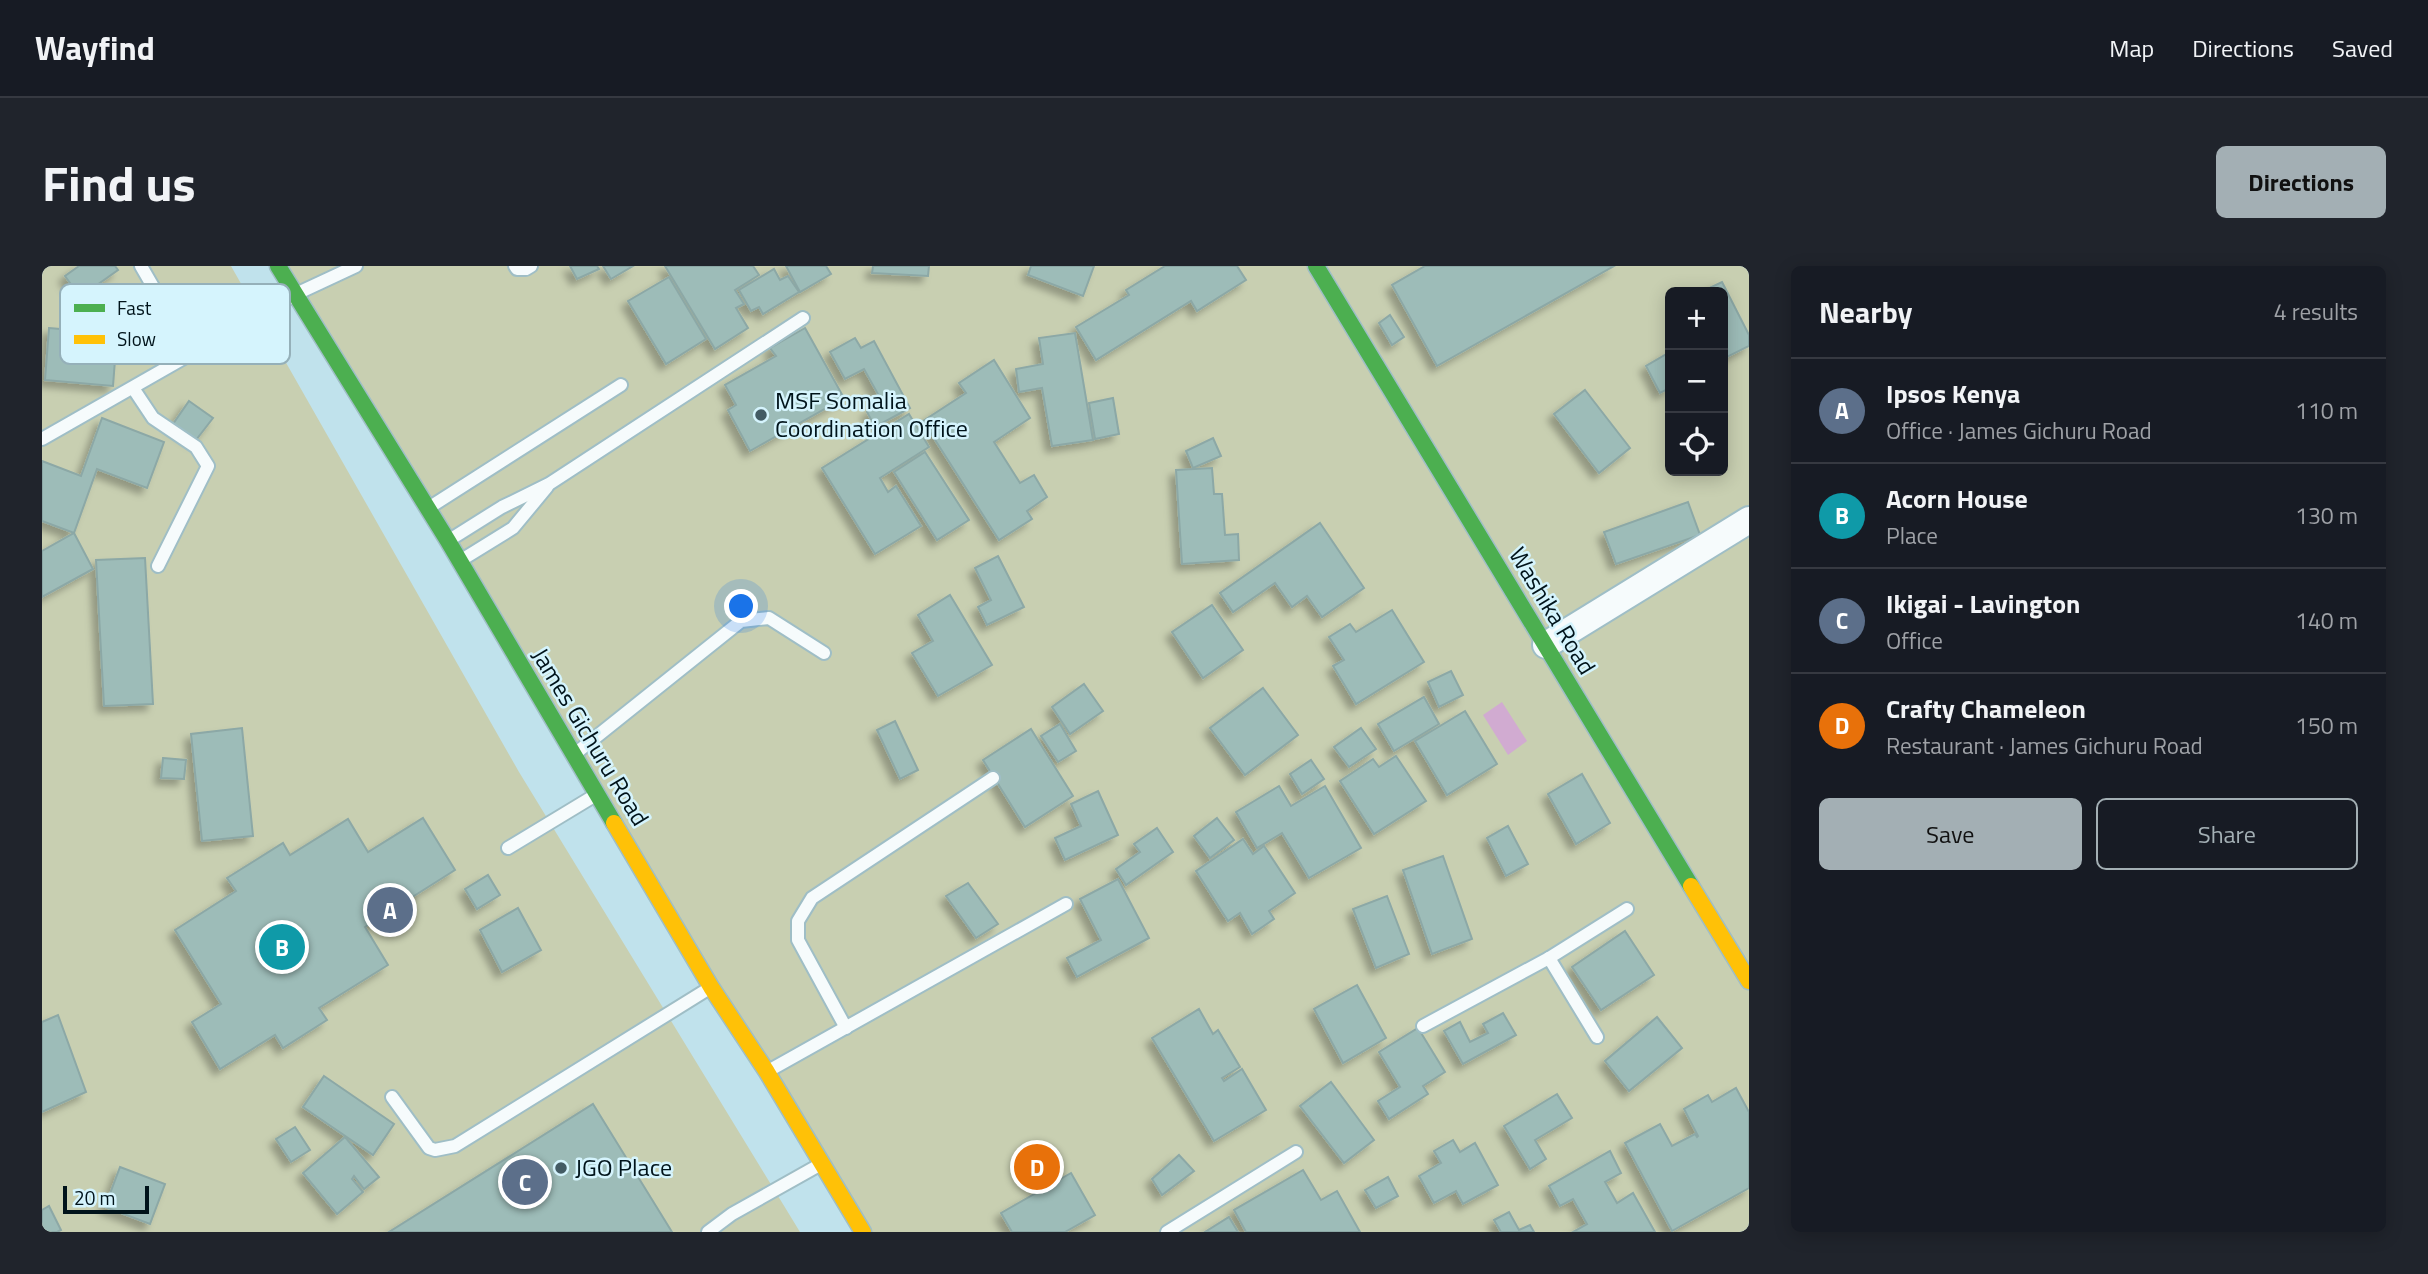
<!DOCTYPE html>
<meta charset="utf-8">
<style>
body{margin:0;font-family:"Titillium Web",sans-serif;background:#20242c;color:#f1f3f6}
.controls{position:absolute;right:21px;top:21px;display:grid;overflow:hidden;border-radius:10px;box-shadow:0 4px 18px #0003}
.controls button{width:63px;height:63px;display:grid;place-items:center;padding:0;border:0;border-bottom:2px solid #363941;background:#171b24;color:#f1f3f6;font:35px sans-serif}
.scale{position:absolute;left:21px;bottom:18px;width:86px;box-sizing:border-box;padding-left:7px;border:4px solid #00131a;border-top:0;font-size:19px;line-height:24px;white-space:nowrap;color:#00131a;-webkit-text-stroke:5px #d5f4fd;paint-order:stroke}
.you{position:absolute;left:700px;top:341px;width:24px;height:24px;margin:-18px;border:5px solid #fff;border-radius:50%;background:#1a73e8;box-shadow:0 0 0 10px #1a73e833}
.badge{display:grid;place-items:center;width:46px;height:46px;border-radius:50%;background:#a3afb4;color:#fff;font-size:23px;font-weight:700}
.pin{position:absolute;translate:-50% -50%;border:4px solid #fff;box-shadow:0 2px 7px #0006}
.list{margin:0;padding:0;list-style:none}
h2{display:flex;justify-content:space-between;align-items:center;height:91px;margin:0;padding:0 28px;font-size:30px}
h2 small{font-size:23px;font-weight:400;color:#9ea1a6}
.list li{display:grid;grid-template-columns:46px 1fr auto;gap:21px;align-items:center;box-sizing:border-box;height:105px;padding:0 28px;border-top:2px solid #363941}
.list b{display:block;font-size:26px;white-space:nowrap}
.list p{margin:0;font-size:23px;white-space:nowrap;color:#9ea1a6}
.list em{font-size:23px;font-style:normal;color:#9ea1a6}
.actions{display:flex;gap:14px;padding:21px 28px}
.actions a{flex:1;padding:16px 0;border:2px solid #a3afb4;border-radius:10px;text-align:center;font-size:24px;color:#a3afb4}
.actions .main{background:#a3afb4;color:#111}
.icon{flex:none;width:38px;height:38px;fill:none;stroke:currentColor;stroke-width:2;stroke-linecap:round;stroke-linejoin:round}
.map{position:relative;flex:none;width:1707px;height:966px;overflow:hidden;border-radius:10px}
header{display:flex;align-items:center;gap:42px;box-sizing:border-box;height:98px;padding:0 35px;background:#171b24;border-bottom:2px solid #363941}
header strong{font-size:33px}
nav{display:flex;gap:38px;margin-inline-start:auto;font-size:24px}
.intro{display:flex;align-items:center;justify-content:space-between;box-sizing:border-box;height:168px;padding:0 42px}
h1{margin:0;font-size:49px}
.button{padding:18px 32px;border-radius:10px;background:#a3afb4;color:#111;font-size:24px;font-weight:700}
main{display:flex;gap:42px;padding:0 42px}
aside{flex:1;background:#171b24;border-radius:10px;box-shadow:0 4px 18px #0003}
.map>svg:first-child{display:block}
.green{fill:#c8cfb1;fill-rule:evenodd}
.water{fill:#d1abd1}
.building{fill:#9dbcb8;stroke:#8ca8a6;stroke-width:2;filter:url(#shadow)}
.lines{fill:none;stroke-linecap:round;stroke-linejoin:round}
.lane-casing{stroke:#9fbec6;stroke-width:16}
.street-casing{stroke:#9fbec6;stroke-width:30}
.fast-casing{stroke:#9fbec6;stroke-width:19}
.slow-casing{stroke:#9fbec6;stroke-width:19}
.lane{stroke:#f6fbfc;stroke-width:12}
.street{stroke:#f6fbfc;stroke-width:26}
.fast{stroke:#4caf50;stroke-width:16}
.slow{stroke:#ffc107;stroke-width:16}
.poi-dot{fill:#435b64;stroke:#d5f4fd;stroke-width:2.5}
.labels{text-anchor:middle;stroke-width:5;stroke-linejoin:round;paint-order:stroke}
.poi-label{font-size:24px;fill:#00131a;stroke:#d5f4fd;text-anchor:start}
.street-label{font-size:24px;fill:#00131a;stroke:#d5f4fd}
.key{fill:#d5f4fd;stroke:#95b0b9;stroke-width:2}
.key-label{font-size:19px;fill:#00131a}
</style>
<header>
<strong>Wayfind</strong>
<nav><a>Map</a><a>Directions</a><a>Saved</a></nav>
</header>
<div class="intro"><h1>Find us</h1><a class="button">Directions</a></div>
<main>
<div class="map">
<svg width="1707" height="966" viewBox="0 0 1707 966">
<defs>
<filter id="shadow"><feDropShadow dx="-6" dy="6" stdDeviation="3.5" flood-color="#0004"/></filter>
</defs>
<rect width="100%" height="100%" fill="#c0e2ec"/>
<g class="green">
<path d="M0,0H189L477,506L758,966H0Z"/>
<path d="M241,0H1707V966H814ZM1628,26H1681V205H1628Z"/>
</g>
<path class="water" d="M1460,436L1485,475L1466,489L1441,449Z"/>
<g class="building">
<path d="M37,0H73L76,4L38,31L23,10Z"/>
<path d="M528,0H555L557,3L535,13Z"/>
<path d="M561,0H591L569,13Z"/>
<path d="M623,0H711L717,9L693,24L702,38L694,42L706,62L673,83Z"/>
<path d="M744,0H784L789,8L758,26Z"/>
<path d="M831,0H887L886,10L830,7Z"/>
<path d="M989,0H1052L1041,30L986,9Z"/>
<path d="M1123,0H1195L1204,14L1155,45L1149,35L1054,94L1034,61L1087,29L1084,24Z"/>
<path d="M1383,0H1572L1395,100L1350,19Z"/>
<path d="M732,3L738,14L746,10L757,26L721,48L717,41L709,45L697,24Z"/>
<path d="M627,11L664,73L624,98L586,35Z"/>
<path d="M1680,16L1707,69V80L1681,93V26H1659Z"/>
<path d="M1348,49L1362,71L1350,79L1337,57Z"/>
<path d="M7,62L75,68L71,120L3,114Z"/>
<path d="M763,62L802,132L708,185L686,144L694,139L683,119L734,90L728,82Z"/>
<path d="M1033,67L1051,174L1010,180L1000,122L977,126L974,103L1001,98L997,72Z"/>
<path d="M813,72L819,82L832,75L868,142L833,161L825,146L841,137L822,103L803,113L788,86Z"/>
<path d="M1628,86V122L1618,127L1604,100Z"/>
<path d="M952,94L988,152L952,176L978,217L992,209L1005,231L985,245L990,253L957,274L881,155L924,127L917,117Z"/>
<path d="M1543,124L1588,182L1557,207L1512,148Z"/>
<path d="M1071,132L1077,168L1053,173L1047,137Z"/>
<path d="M147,135L171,152L154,174L131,158Z"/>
<path d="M867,148L887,181L838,212L846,226L854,220L879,260L833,288L780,202Z"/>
<path d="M60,152L122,176L105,222L55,203L32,267L0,255V195L39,210Z"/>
<path d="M1171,172L1179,190L1151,202L1144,185Z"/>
<path d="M883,186L927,254L895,274L852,206Z"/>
<path d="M1170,202L1172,228H1180L1183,269L1196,268L1197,294L1140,298L1134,204Z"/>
<path d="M1646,236L1658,269L1574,298L1562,266Z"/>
<path d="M1278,257L1322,322L1280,351L1265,330L1250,341L1233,317L1191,346L1178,327Z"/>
<path d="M32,267L51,303L0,331V285Z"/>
<path d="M956,290L982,341L945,359L936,341L949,334L933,302Z"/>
<path d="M103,292L111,438L62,440L54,294Z"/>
<path d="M908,329L950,399L896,430L870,387L891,375L876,349Z"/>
<path d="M1170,339L1201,384L1161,412L1130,366Z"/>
<path d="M1350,344L1382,396L1314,438L1291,400L1302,394L1287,371L1308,358L1314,366Z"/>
<path d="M1409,405L1421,429L1397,441L1386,416Z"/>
<path d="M1042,418L1061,445L1028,468L1010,441Z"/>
<path d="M1221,422L1256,469L1203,509L1168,462Z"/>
<path d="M1382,431L1397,458L1352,485L1336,458Z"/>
<path d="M1423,445L1455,498L1405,529L1373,475Z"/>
<path d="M853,455L876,504L858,513L835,464Z"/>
<path d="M1018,458L1034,485L1016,496L999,470Z"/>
<path d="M200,462L211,570L160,575L149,468Z"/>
<path d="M1319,462L1334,483L1307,501L1292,481Z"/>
<path d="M989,463L1031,530L983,561L941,494Z"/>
<path d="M1354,490L1384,535L1332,568L1298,515L1331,493L1337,501Z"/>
<path d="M121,492L144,494L142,513L119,512Z"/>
<path d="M1269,494L1282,513L1260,528L1248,508Z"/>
<path d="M1540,508L1568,557L1534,578L1506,528Z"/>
<path d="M1237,520L1249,540L1283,520L1319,582L1267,612L1240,567L1215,582L1194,546Z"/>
<path d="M1056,525L1076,569L1023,594L1013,572L1039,560L1029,538Z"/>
<path d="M381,552L413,604L323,661L346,699L277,742L285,754L241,782L233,769L178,803L150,756L179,738L133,664L194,625L185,612L241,577L248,589L306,553L326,586Z"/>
<path d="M1175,552L1192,574L1168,592L1152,570Z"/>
<path d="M1466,560L1486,598L1464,610L1445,572Z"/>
<path d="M1115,562L1131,586L1084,619L1074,603L1098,586L1092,578Z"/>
<path d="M1201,573L1211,588L1222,580L1253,627L1227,645L1232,653L1210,668L1198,647L1186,655L1154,605Z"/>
<path d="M1401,590L1430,673L1390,688L1361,604Z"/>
<path d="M446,609L458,629L435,643L423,623Z"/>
<path d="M1076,613L1107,672L1035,711L1025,692L1059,674L1038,633Z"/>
<path d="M926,617L956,658L934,672L904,630Z"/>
<path d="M1345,630L1367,688L1334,702L1311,643Z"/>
<path d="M476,642L499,684L460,706L438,664Z"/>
<path d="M1583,665L1612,709L1559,744L1530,701Z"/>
<path d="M1315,719L1344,772L1301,797L1272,743Z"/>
<path d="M1157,743L1171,768L1176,764L1198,801L1180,812L1182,815L1200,803L1224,844L1172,875L1110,772Z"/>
<path d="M1461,747L1474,769L1421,798L1402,765L1418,756L1428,776L1446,767L1441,758Z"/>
<path d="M16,749L44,826L0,846V756Z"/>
<path d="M1615,751L1640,782L1587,825L1563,795Z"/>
<path d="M1376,762L1403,806L1381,820L1386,828L1347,853L1336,835L1358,821L1337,786Z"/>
<path d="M282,810L352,858L331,889L261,841Z"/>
<path d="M1289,816L1332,874L1302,897L1258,840Z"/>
<path d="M1694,822L1707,846V922L1630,965L1583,877L1618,858L1630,880L1653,868L1655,871L1656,870L1642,843L1666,829L1670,836Z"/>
<path d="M1515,828L1530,852L1493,874L1504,893L1488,903L1462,860Z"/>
<path d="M551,838L630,966H347Z"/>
<path d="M253,861L268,884L249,896L234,873Z"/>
<path d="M303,871L337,911L322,923L312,910L310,913L321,926L295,948L261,907Z"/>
<path d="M1411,874L1418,886L1433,877L1456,919L1421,938L1414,925L1392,937L1377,910L1399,897L1392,885Z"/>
<path d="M1568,885L1579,907L1563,916L1575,937L1591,927L1613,966H1531L1545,958L1531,933L1518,940L1507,920Z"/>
<path d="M1137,889L1152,905L1120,929L1110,913Z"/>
<path d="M78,901L123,918L108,958L63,941Z"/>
<path d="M1261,904L1279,934L1295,925L1318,966H1204L1192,944Z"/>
<path d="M1029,907L1053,949L1023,966H970L959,947Z"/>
<path d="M1346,911L1356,930L1334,942L1323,924Z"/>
<path d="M7,940L19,964L15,966H0V944Z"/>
<path d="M1467,946L1477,964L1488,959L1492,966H1459L1452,954Z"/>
<path d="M1187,951L1196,966H1163Z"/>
</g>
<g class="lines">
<defs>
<g id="lane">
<path d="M99,0L150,88"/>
<path d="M473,0L475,3H484L489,0"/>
<path d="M91,122L111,152L154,181L166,200L116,300"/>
<path d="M0,173L254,28L314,0"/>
<path d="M388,241L579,119"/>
<path d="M409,273L460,241L507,218L761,52"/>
<path d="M421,293L471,262L505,221"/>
<path d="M534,487L699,355L727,352L782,387"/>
<path d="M466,582L552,530"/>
<path d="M1507,692L1555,771"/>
<path d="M1381,760L1507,692L1585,643"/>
<path d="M804,762L756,674V655L770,632L951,512"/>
<path d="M728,804L1024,638"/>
<path d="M350,831L387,882L393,884L413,880L666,723"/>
<path d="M666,966L690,948L779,898"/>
<path d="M1125,966L1254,886"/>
</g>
<path id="street" d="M1504,379L1707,254"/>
<g id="fast">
<path d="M236,0L406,275L572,557"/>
<path d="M1274,0L1649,620"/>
</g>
<g id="slow">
<path d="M572,557L669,721L725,806L821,966"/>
<path d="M1649,620L1707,715"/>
</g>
</defs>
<use href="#lane" class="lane-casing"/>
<use href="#street" class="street-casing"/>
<use href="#fast" class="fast-casing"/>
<use href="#slow" class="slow-casing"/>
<use href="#lane" class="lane"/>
<use href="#street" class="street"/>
<use href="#fast" class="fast"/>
<use href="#slow" class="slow"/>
</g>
<g class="poi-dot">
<circle cx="719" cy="149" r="7"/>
<circle cx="519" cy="902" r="7"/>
</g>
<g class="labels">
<g class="poi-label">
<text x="733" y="143">MSF Somalia<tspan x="733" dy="28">Coordination Office</tspan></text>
<text x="533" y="910">JGO Place</text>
</g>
<g class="street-label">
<text transform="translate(1510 345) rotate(59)" y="8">Washika Road</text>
<text transform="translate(548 471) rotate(59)" y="8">James Gichuru Road</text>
</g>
</g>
<rect x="18" y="18" width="230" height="80" rx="10" class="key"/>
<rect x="32" y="38" width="31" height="8" fill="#4caf50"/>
<rect x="32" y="69" width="31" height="9" fill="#ffc107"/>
<g class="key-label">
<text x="75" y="49">Fast</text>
<text x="75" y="80">Slow</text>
</g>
</svg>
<div class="controls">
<button>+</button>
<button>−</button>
<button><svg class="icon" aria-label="locate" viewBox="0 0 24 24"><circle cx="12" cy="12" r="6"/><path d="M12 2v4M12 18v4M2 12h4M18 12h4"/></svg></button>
</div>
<div class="scale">20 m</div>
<div class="you"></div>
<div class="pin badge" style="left:348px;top:644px;background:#5c6f8a">A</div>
<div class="pin badge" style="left:240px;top:681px;background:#0f9aa8">B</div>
<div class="pin badge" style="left:483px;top:916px;background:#5c6f8a">C</div>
<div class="pin badge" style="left:995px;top:901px;background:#e8710a">D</div>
</div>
<aside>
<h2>Nearby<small>4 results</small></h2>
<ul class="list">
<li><span class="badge" style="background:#5c6f8a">A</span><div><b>Ipsos Kenya</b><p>Office · James Gichuru Road</p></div><em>110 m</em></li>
<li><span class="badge" style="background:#0f9aa8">B</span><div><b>Acorn House</b><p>Place</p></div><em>130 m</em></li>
<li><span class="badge" style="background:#5c6f8a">C</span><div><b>Ikigai - Lavington</b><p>Office</p></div><em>140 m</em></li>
<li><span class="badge" style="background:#e8710a">D</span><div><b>Crafty Chameleon</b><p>Restaurant · James Gichuru Road</p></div><em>150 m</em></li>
</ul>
<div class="actions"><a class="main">Save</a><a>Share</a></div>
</aside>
</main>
